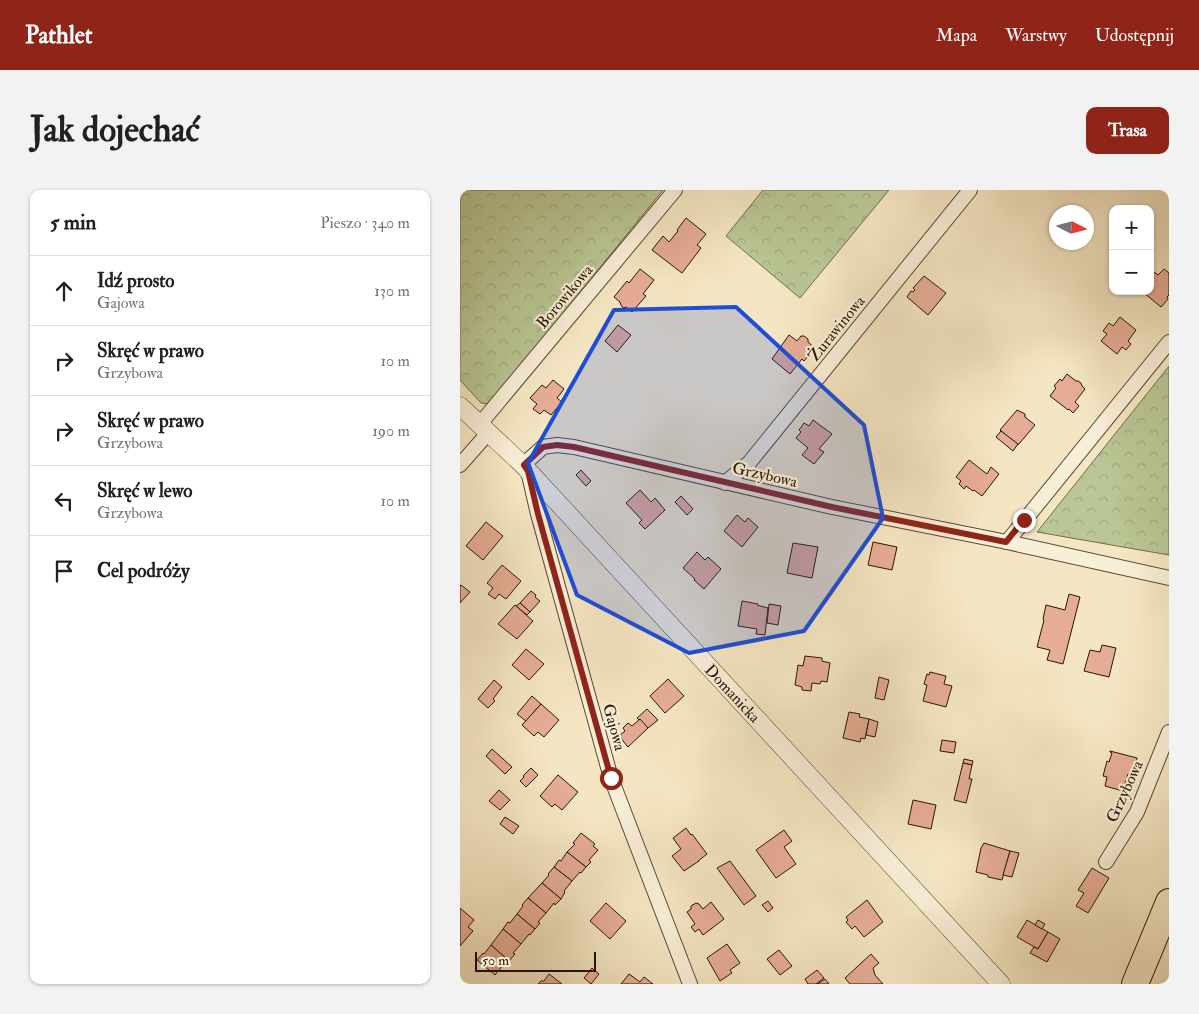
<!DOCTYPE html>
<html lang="pl">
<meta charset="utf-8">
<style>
body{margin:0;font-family:"IM FELL Double Pica",serif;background:#f2f2f2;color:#202124}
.controls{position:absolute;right:15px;top:15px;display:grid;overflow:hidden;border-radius:10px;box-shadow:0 1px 4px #0004}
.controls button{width:45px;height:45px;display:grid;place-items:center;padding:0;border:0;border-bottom:1px solid #e0e0e0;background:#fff;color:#202124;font:25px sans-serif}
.compass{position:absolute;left:589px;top:15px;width:45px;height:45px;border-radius:50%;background:#fff;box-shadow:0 1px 4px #0004;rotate:96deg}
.scale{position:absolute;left:15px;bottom:12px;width:121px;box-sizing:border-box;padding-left:5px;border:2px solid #291402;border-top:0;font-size:14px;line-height:18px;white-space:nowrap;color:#291402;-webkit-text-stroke:4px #f8efd8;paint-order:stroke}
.stop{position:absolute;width:15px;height:15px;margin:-11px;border:4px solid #8f2418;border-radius:50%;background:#fff}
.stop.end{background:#8f2418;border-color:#fff;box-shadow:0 1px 5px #0008}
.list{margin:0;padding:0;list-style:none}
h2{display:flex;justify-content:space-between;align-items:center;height:65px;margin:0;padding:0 20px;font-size:21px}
h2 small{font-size:16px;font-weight:400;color:#757577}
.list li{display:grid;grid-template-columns:32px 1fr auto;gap:15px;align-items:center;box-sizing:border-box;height:70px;padding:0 20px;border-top:1px solid #e0e0e0}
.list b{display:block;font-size:19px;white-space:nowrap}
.list p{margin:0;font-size:16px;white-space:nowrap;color:#757577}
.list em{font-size:16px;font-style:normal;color:#757577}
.icon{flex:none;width:28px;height:28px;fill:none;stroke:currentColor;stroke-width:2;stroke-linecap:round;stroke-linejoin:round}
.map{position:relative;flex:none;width:709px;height:794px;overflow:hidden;border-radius:10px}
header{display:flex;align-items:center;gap:30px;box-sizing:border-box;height:70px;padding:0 25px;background:#8f2418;color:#fff}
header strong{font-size:24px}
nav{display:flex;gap:28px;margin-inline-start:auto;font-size:18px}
.intro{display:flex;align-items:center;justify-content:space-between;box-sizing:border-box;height:120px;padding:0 30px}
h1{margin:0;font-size:35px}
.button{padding:12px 22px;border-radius:10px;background:#8f2418;color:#fff;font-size:18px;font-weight:700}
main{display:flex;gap:30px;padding:0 30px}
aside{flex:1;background:#fff;border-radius:10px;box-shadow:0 1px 4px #0004}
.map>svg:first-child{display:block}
.forest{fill:url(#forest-crowns);stroke:#726d4c}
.building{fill:#e6ad96;stroke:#291402}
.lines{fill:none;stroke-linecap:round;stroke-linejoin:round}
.minor-casing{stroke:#5c4832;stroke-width:16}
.tertiary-casing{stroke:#5c4832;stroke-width:19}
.motorway-casing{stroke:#291402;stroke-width:28}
.minor{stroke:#f8efd8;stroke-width:14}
.tertiary{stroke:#f8efd8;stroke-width:18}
.motorway{stroke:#f5e6c3;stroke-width:26}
.route{stroke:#8f2418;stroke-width:6}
.marked{fill:#1d4ed8;fill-opacity:0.2;stroke:#1d4ed8;stroke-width:4;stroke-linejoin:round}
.labels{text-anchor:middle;stroke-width:4.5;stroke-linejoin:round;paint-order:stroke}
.street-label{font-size:16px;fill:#291402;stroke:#f8efd8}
</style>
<header>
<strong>Pathlet</strong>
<nav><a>Mapa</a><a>Warstwy</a><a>Udostępnij</a></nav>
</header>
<div class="intro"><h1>Jak dojechać</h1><a class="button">Trasa</a></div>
<main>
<aside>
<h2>5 min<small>Pieszo · 340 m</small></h2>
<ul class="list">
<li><svg class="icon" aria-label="ahead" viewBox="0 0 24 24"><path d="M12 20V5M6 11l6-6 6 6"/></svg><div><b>Idź prosto</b><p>Gajowa</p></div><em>130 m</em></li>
<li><svg class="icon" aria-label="right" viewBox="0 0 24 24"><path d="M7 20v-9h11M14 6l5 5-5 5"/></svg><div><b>Skręć w prawo</b><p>Grzybowa</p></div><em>10 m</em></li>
<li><svg class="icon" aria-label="right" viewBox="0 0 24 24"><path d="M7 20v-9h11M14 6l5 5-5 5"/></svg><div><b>Skręć w prawo</b><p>Grzybowa</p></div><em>190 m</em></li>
<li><svg class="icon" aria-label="left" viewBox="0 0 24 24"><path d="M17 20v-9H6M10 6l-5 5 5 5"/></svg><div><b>Skręć w lewo</b><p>Grzybowa</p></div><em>10 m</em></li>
<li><svg class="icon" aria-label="arrive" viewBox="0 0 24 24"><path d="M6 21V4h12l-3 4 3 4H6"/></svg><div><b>Cel podróży</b></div></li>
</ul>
</aside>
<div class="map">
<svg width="709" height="794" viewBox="0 0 709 794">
<defs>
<pattern id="forest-crowns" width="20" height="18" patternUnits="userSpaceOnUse" patternTransform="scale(1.25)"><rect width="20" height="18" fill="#bac695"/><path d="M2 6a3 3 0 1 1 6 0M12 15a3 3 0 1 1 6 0" fill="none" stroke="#a0a97f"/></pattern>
</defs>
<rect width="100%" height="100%" fill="#f5e6c3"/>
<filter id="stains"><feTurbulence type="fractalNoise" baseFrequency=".004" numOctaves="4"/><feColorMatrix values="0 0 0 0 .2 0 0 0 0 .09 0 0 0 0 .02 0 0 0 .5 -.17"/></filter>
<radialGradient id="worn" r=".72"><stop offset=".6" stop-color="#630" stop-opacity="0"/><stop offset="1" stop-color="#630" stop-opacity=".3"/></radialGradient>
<g class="forest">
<path d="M0,0H203L29,214L21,213L0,190Z"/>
<path d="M303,0H429L340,108L266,46Z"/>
<path d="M709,176V365L577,342Z"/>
</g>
<g class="building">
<path d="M226,28L246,44L237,55L241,58L222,83L192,60L203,46L209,52L218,41L217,40Z"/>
<path d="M180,79L194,90L183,104L186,106L172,122L166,117L163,118L161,115L160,112L154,107L167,91L169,93Z"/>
<path d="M704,79L709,83V105L707,107L708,109L701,117L684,103L685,101H690V87L694,82L698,85Z"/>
<path d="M464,86L486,103L468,125L447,107L451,101L453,102L455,100L453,98Z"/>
<path d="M660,127L676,140L668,151L671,154L666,160L662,157L657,164L641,151L647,144L643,141L649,133L653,136Z"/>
<path d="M158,135L171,145L157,162L145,151Z"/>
<path d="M329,145L337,151L341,146H344L348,149V152L355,158L344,171L342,169L330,184L312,169Z"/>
<path d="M607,184L616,191H618L621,193L622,196L625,199L615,212L619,216L613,223L609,219L608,220L590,206L596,198L594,196L600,189L602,191Z"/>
<path d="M93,190L104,199L97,208L102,212L91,225L84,220L80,224L73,219L77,214L70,208L82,195L86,198Z"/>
<path d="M557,220L565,224V227L575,235L558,255L540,240Z"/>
<path d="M353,230L372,244L359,259L364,262L354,274L342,265L348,258L336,248L341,242L339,240L344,233L349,236Z"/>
<path d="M541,241L558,254L553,261L536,247Z"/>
<path d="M509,270L527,284L531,277L539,284L522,306L514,300L513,301L506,296L504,299L499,294L501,291L496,287Z"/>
<path d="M121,280L131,291L126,296L116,285Z"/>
<path d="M180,300L191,312L195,308L205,320L185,339L179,333L182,330L166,313Z"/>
<path d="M221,306L233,319L227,325L215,312Z"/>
<path d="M277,325L285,332L288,328L298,337L282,357L264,341Z"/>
<path d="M26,332L43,346L23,370L6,356Z"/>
<path d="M413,352L437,357L432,380L408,375Z"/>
<path d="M333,353L358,357L352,388L327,383Z"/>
<path d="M237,362L245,370L248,367L261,379L244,399L234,390L235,389L223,378Z"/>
<path d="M42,375L61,391L46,409L39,404L35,409L28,404L33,398L27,393Z"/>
<path d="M1,395L10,402L0,413V396Z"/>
<path d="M71,401L76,405L75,407L80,411L70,422L60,413Z"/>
<path d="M609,404L620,407L603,474L587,470L590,460L577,457L584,430L583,429L586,415L605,420Z"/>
<path d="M282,411L298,414L297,415L308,418L305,445L296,444L297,439L278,436Z"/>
<path d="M60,413L70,422L67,425L56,416Z"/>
<path d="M309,414L321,416L318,435L307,433Z"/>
<path d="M55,415L73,431L57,449L38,434Z"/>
<path d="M642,455L656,458L649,487L624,481L630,460L640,462Z"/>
<path d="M66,459L84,474L69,490L52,475Z"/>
<path d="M345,466L362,468V471L370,473L367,492L361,491L360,494L352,493L351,501L342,500V497L335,495L338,475L343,476Z"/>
<path d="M470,482L486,486L484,494L492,496L486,517L463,511L467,495L464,494L467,484L469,485Z"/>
<path d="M419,487L429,490L424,510L415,508Z"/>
<path d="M208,489L224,506L205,523L190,506Z"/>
<path d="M34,490L42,497L33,509L35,511L28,518L18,509Z"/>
<path d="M72,506L81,514L66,531L57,524Z"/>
<path d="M81,514L99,530L84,547L78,542L74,546L62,535Z"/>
<path d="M187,519L198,530L188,538L177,528Z"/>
<path d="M389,522L400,524L399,527L409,529L405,549L401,548L400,552L383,548Z"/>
<path d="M180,529L188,538L168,557L159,546L165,541L163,538L168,533L172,536Z"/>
<path d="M409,529L418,532L415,547L406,545Z"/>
<path d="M482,550L496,552L494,563L480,561Z"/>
<path d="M32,559L52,577L45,584L26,566Z"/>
<path d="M650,561L677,568L675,580H672L671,584H668L663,601L645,596L647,587L643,586L647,571L649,572L652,563L650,562Z"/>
<path d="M504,569L513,571L512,575L503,573Z"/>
<path d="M503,573L512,575L509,589H512L506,613L494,610Z"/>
<path d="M71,578L78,585L66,597L60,591L64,587L63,586Z"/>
<path d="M98,585L118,602L102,620L95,614L92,617L80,606Z"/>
<path d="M39,600L50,610L40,620L29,611Z"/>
<path d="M453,610L476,615L471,639L448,634Z"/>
<path d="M45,627L59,636L53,644L40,634Z"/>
<path d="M226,638L231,645L232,644L247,664L238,671H239L224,681L212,666L221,659L213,648Z"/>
<path d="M324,640L332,651L324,657L336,674L316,688L296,660Z"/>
<path d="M121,643L135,654L133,656L138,660L129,670L131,672L126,677L107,662L115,654L113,653Z"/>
<path d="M524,653L550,661L542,690L528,687V685L516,682L521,658Z"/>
<path d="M550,661L559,663L552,687L543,685Z"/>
<path d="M107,662L126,677L121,683L120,682L112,691L94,677L99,670L101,671Z"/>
<path d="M270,671L296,706L284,715L257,678Z"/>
<path d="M94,677L112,691L104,701L105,702L101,709L82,693L89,685L88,684Z"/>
<path d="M632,678L649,688L628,723L616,716L624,703L618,700Z"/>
<path d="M82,693L101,709L95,715L94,713L86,723L68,708Z"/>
<path d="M68,708L86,723L78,732L80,733L75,739L57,724L63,716L62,715Z"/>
<path d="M407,710L423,732L404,747L395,736L392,739L386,732L388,730L386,727Z"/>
<path d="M308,711L313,718L308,722L302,715Z"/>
<path d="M251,712L264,729L243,745L239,739L235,742L231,737L235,734L227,722L231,719V716L236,713L239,714L243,719Z"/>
<path d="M146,713L166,731L150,749L130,731Z"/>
<path d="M0,718L14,730L8,737L13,741L0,756Z"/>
<path d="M57,724L75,739L70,745L69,744L61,754L43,739L48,732L50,733Z"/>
<path d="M567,730L588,742L578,759L557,747Z"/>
<path d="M578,730L585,734L582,739L575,735Z"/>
<path d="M43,739L61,754L53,763L55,764L49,771L31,755Z"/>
<path d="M588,742L600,749L587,772L570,763L574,757L578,759Z"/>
<path d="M267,754L280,773L270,780L272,783L260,791L247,768Z"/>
<path d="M31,755L49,771L45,777L43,775L35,785L17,770L23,763L24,764Z"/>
<path d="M319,760L332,776L320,785L307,769Z"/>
<path d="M411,764L419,773L413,778L415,785L423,794H390L385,788Z"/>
<path d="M132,778L139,784L131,794L124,788Z"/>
<path d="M357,780L364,788L356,794H348L345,789Z"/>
<path d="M89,784L102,794H78L81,791H84Z"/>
<path d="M169,784L180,792L184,787L193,794H161Z"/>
<path d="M365,789L369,794H357Z"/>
</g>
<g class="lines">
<defs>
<g id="minor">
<path d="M20,234L215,0"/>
<path d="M0,275L29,242"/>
<path d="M63,275L83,257L97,255L114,257L372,317L547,352L709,388"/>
<path d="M68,281L78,324L151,588L230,794"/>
<path d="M265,293L289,273L510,0"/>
<path d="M547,352L709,152"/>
<path d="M646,672L677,622L709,542"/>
</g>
<path id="tertiary" d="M0,216L63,275L541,794"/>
<path id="motorway" d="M675,794L709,712"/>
</defs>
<use href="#minor" class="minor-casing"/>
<use href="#tertiary" class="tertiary-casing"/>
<use href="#motorway" class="motorway-casing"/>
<use href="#minor" class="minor"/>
<use href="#tertiary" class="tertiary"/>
<use href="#motorway" class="motorway"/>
</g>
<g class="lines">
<path class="route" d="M151,588L78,324L68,281L64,275L83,257L97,255L114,257L372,317L546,352L564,330"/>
</g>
<path class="marked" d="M276,117L404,235L423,328L344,441L229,463L117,405L68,273L154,120Z"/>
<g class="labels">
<g class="street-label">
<text transform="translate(104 106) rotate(-50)" y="6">Borowikowa</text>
<text transform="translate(376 138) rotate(-51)" y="6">Żurawinowa</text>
<text transform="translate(305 284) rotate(13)" y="6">Grzybowa</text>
<text transform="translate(273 503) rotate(47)" y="6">Domanicka</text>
<text transform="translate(155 537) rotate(75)" y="6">Gajowa</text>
<text transform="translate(664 601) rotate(-65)" y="6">Grzybowa</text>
</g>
</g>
<rect width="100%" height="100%" filter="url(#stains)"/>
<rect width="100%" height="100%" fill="url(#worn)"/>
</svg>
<div class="controls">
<button>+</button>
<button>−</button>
</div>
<svg class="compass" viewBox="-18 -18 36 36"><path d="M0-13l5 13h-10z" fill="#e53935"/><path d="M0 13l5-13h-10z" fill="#757577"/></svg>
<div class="scale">50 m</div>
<div class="stop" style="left:151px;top:588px"></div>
<div class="stop end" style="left:564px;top:330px"></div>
</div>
</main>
